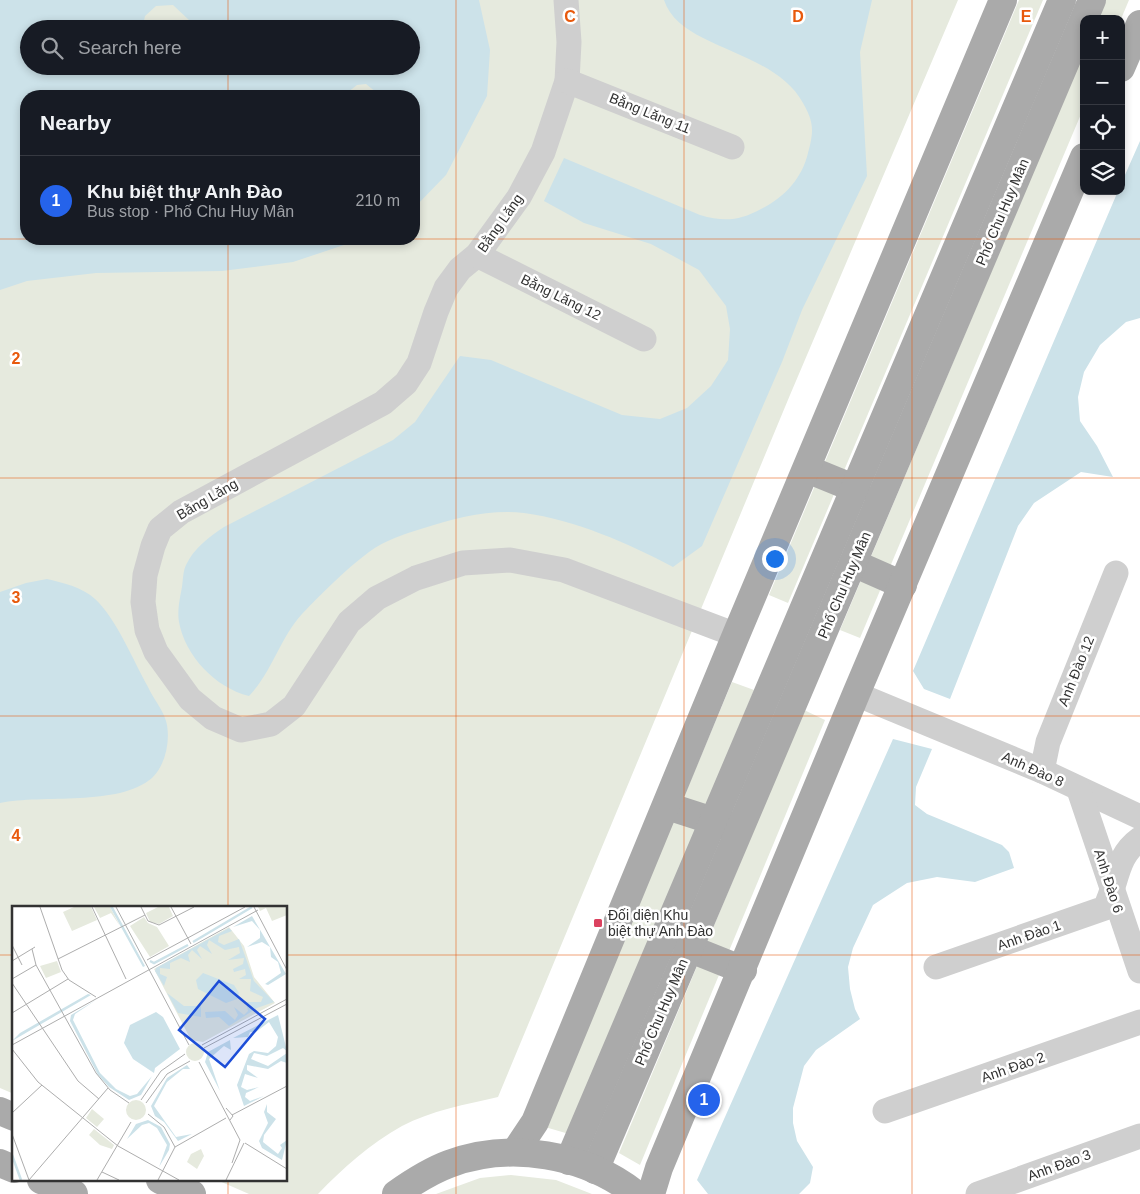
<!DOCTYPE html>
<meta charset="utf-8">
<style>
body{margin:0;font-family:Helvetica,sans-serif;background:#242831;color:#f1f3f6}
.controls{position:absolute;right:15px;top:15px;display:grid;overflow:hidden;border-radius:10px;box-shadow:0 2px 8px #0003}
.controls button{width:45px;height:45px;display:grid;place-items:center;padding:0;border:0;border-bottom:1px solid #363941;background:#171b24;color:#f1f3f6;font:25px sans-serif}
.you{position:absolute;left:774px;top:558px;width:18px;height:18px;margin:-12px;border:4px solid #fff;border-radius:50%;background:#1a73e8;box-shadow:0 0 0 8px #1a73e833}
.badge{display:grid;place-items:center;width:32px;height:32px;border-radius:50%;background:#2563eb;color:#fff;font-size:16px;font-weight:700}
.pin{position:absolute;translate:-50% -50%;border:2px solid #fff;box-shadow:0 1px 5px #0006}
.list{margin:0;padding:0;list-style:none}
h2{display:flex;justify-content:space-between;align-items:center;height:65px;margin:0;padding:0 20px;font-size:21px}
h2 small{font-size:16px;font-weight:400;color:#9ea1a6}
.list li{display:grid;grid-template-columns:32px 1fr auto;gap:15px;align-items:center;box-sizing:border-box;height:90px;padding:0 20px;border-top:1px solid #363941}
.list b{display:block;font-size:19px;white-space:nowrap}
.list p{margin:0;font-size:16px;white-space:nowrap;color:#9ea1a6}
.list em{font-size:16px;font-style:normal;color:#9ea1a6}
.icon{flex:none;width:28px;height:28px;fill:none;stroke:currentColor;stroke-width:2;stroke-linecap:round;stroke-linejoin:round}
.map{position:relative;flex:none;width:1140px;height:1194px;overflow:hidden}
.search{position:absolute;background:#171b24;box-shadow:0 2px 8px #0003;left:20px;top:20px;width:400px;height:55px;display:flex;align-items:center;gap:12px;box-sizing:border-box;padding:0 18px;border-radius:28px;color:#9ea1a6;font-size:19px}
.panel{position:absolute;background:#171b24;box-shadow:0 2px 8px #0003;left:20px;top:90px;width:400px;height:155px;border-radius:20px}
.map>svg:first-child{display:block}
.green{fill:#e6eade;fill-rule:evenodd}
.water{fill:#cce2e9;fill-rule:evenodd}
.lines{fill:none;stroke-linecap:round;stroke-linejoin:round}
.minor{stroke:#cfcfcf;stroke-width:25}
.major{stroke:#aaa;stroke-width:28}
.grid{fill:none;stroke:#e8590c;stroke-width:1;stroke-opacity:0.55}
.poi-dot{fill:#db425f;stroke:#fff;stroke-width:2}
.labels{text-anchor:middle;stroke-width:5;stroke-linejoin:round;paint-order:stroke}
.street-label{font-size:14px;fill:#323232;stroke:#fff}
.poi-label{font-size:14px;fill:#323232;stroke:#fff;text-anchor:start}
.inset-river{fill:none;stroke:#cce2e9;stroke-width:2.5}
.inset-road{fill:none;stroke:#adadad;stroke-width:1}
.view{fill:#1d4ed8;fill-opacity:0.15;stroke:#1d4ed8;stroke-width:2.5}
.inset-edge{fill:none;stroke:#323232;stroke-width:2.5}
.grid-label{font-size:16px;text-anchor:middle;font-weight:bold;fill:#e8590c;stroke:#fff;stroke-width:5;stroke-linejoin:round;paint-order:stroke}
</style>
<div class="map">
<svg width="1140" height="1194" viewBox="0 0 1140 1194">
<rect width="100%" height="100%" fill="#fff"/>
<g class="green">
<path d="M0,0H958L790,395L498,1097C467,1104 430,1111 402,1126C370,1144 343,1168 318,1194H249L217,1180H286V908H14V1094L0,1088ZM29,29H411V66H29ZM26,96H414V239H26Z"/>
<path d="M1019,0H1043L788,603L769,595Z"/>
<path d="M1106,0H1129L1121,19H1098Z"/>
<path d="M1084,52V107L860,638L840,630Z"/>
<path d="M732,682L754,690L569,1134L545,1127Z"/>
<path d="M804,710L825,720L640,1165L619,1153Z"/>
<path d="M511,1175L556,1180L592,1194H436L480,1178Z"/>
</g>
<g class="water">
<path d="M0,0H479L490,50L487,96L446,175L414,208V96H381L366,84L357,85L343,96H26V239H362L293,262L222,271L96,273L27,281L0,290ZM173,5L190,21L189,29H411V66H29V29H142L145,16L156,6Z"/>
<path d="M664,0H872L860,52L867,176L802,310L782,362L702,546L673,567C628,543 575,520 524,513C491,509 455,518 424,528C405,534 385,540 369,552C345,570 322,593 302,614C280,638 272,672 249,696C216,688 185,656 179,622C177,612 180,597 182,587C183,580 183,571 186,565C194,548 209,537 224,527L393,440L415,422L460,356L491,360L622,415L660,419L687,408L711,386L728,360L730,329L726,306L699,270L651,244L584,223L544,201L564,158L700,215C724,222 739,221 761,209C785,197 802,178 808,153C814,131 814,122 803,103C773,48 680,50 664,0Z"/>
<path d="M1140,141V318L1126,322L1100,345L1084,372L1078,397L1080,421L1097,446L1113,477L1081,472L1034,503L1018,526L950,699L924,689L913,671L1118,191H1121V184Z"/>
<path d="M47,579C64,583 82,587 95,599C116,618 134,662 148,687C153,698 163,710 166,721C171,738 166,765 152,778C118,807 43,794 0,803V592L26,583Z"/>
<path d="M893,739L932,749L916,787L915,805L927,814L1002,845L1009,852L1014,868L975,882L937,877L907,883L873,905L853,948L848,967L850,989L855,1009L860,1019L816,1050L804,1066L793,1108V1123L797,1141L813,1167L810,1183L799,1194H708L697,1180Z"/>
</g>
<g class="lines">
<g class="minor">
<path d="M566,0L569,42L567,81L543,152L519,197L477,255L460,269L446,288L436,312L419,363L406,383L383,403L181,512L160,529L153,546L145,575L143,602L147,630L156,652L190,699L213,718L241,730L271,724L294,706L349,622L377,598L416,578L463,563L510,560L564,570L736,635"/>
<path d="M567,81L732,147"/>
<path d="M477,255L644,339"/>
<path d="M856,694L1042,771L1140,817"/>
<path d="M1042,771L1048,742L1116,573"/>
<path d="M1079,790L1140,971"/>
<path d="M936,967L1105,908C1118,882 1115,857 1140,839"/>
<path d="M885,1111L1140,1022"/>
<path d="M978,1194L1140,1136"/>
</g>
<g class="major">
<path d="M1121,68L1140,24"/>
<path d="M807,469L856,489"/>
<path d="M853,563L903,585"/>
<path d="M667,806L732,827"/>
<path d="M688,948L743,970"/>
<path d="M0,1111L14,1117"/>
<path d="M515,1152L535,1122L736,635L1003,0"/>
<path d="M569,1161L1062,0"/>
<path d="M0,1163L14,1169"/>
<path d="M595,1170L1092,0"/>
<path d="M41,1180L74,1194"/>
<path d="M160,1180L192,1194"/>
<path d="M396,1194C413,1182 430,1171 449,1164C511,1141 585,1154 636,1194"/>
<path d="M651,1194L659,1168L856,694L1084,157"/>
</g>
</g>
<path class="grid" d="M228,0V29M456,0V1194M684,0V1194M912,0V1194M228,66V96M0,239H1140M228,239V908M0,478H1140M0,716H1140M0,955H14M286,955H1140M228,1180V1194"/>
<rect class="poi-dot" x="593" y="918" width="10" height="10" rx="2.5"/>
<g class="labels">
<g class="street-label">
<text transform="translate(650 113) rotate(22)" y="5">Bằng Lăng 11</text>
<text transform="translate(1002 212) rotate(-67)" y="5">Phố Chu Huy Mân</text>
<text transform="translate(500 223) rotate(-55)" y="5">Bằng Lăng</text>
<text transform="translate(561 297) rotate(26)" y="5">Bằng Lăng 12</text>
<text transform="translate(207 499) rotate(-30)" y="5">Bằng Lăng</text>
<text transform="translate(844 585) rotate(-67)" y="5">Phố Chu Huy Mân</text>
<text transform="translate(1076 671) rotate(-68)" y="5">Anh Đào 12</text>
<text transform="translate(1033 769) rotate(24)" y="5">Anh Đào 8</text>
<text transform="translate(1109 881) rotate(72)" y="5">Anh Đào 6</text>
<text transform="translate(1029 935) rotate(-19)" y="5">Anh Đào 1</text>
<text transform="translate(661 1012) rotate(-67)" y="5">Phố Chu Huy Mân</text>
<text transform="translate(1013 1067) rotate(-19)" y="5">Anh Đào 2</text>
<text transform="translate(1059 1165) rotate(-20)" y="5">Anh Đào 3</text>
</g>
<g class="poi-label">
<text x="608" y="920">Đối diện Khu<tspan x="608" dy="16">biệt thự Anh Đào</tspan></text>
</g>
</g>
<g transform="translate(12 906)">
<rect width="275" height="275" fill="#fff"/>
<path d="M62,1H79L85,14L60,25L51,6ZM82,1H98L108,20L99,7L88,12ZM146,1H157L161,10L147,18L138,16L134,7ZM246,1H275V9L260,15L254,2L248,5ZM132,11L136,17L145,21L157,40L138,51L118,20ZM217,21L232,40L242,71L263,97L191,136L179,134L142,63ZM45,55L49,66L34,72L28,60ZM174 146a9 9 0 1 1 18 0a9 9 0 1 1-18 0ZM114 204a10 10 0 1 1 20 0a10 10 0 1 1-20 0ZM80,203L92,213L85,221L74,212ZM82,223L102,239L100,243L88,239L77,229ZM189,243L192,250L185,263L175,256L179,248Z" fill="#e6eade"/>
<path d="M98,1H101L133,60L131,61ZM240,10L274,68L256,79L253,78L269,67L266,56L259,51L258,41L250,36L235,41L248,32V24L240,15L221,21ZM217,22L220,25L207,30L206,36L212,39L227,33L242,75L262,96L245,102L217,120L207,111L194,112L193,106L213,105L223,114L226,109L222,101L232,109L236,105L234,96H249L251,91L238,85L239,73H227L234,69L233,63L222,66L221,63L231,58L232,52L216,54L228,47L227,41L213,44L197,34L195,39L200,48L188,40L185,44L190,53L180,44L176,49L178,56L169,52L158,57V63L148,62V68L155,71L152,80L143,65L144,62ZM191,67L222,79L227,87L225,93L214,97L186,83L184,74ZM155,87L172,100H189V111L166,107ZM76,88L79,89L0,135L8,127ZM84,94L63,108L61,114L88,167L104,183L118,190L125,188L140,170L129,189L117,194L97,181L86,169L58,115L59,109ZM144,106L151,111L168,143L143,162L142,167L121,153L112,137L118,119ZM266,109L275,145L271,142L255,150L242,147L239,153L256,160L275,147V157L269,155L256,163L235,159V164L246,172L233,168L229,181L235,184L247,181L234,187L233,191L238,195L252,190L232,200L225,179L237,148L242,145L256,147L264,140L266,131L257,116L244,126H238L236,131L221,132ZM218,134L219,144L212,140L197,153L208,185L193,156L196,146ZM175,159L178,163H171L155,176L142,200L164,231L180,228L166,235L152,216L143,210L139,200L155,172ZM255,198V206L264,213L252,229L251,236L266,248L270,242L268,239L275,234L270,254L250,242L247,235L256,217L252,206ZM136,214L149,221L158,238L157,244L147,261L155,239L145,222L137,217L130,219L115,233L124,218Z" fill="#cce2e9"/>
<path class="inset-river" d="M181,36L240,1M138,55L142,57L176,39M0,249L9,274"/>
<path class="inset-road" d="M28,1L50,64L57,74L84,91M80,1L114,73M104,1L177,139M129,1L136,15L147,19L182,1M159,1L179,38M242,1L275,64M0,39L10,59M20,43L24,59L84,167L98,184L117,197M46,53L133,9M135,54L233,1M0,55L23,41M0,73L24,59M0,77L66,175L87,193M0,107L56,73M0,139L246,4M190,139L275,93M192,142L275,98M0,143L26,176L106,240L167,274M187,156L228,234M129,194L149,165L173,148M134,197L155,168L178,155M214,202L221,210L218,214M0,207L30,179M136,208L152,221L163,241M220,209L275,180M0,228L17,274M233,237L275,263M220,257L228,234M90,266L107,274M17,274L96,182M85,274L119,216M146,274L163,241L214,212M214,274L232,237"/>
<path class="view" d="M207,75L253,113L213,161L167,124Z"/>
<rect width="275" height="275" class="inset-edge"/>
</g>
<g class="grid-label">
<text x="570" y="22">C</text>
<text x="798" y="22">D</text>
<text x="1026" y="22">E</text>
<text x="16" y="364">2</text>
<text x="16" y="603">3</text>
<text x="16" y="841">4</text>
</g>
</svg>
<div class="controls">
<button>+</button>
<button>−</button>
<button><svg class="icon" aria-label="locate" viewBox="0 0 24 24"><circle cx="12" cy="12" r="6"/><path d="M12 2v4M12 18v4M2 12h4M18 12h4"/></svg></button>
<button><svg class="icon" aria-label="layers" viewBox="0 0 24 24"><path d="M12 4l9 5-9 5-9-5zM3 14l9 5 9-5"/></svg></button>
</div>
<div class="you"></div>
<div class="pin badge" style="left:704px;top:1100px">1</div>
<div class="search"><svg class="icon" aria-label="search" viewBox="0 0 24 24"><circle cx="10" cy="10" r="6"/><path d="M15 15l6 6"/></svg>Search here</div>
<section class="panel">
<h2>Nearby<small></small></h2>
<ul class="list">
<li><span class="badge">1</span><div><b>Khu biệt thự Anh Đào</b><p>Bus stop · Phố Chu Huy Mân</p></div><em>210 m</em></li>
</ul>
</section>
</div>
